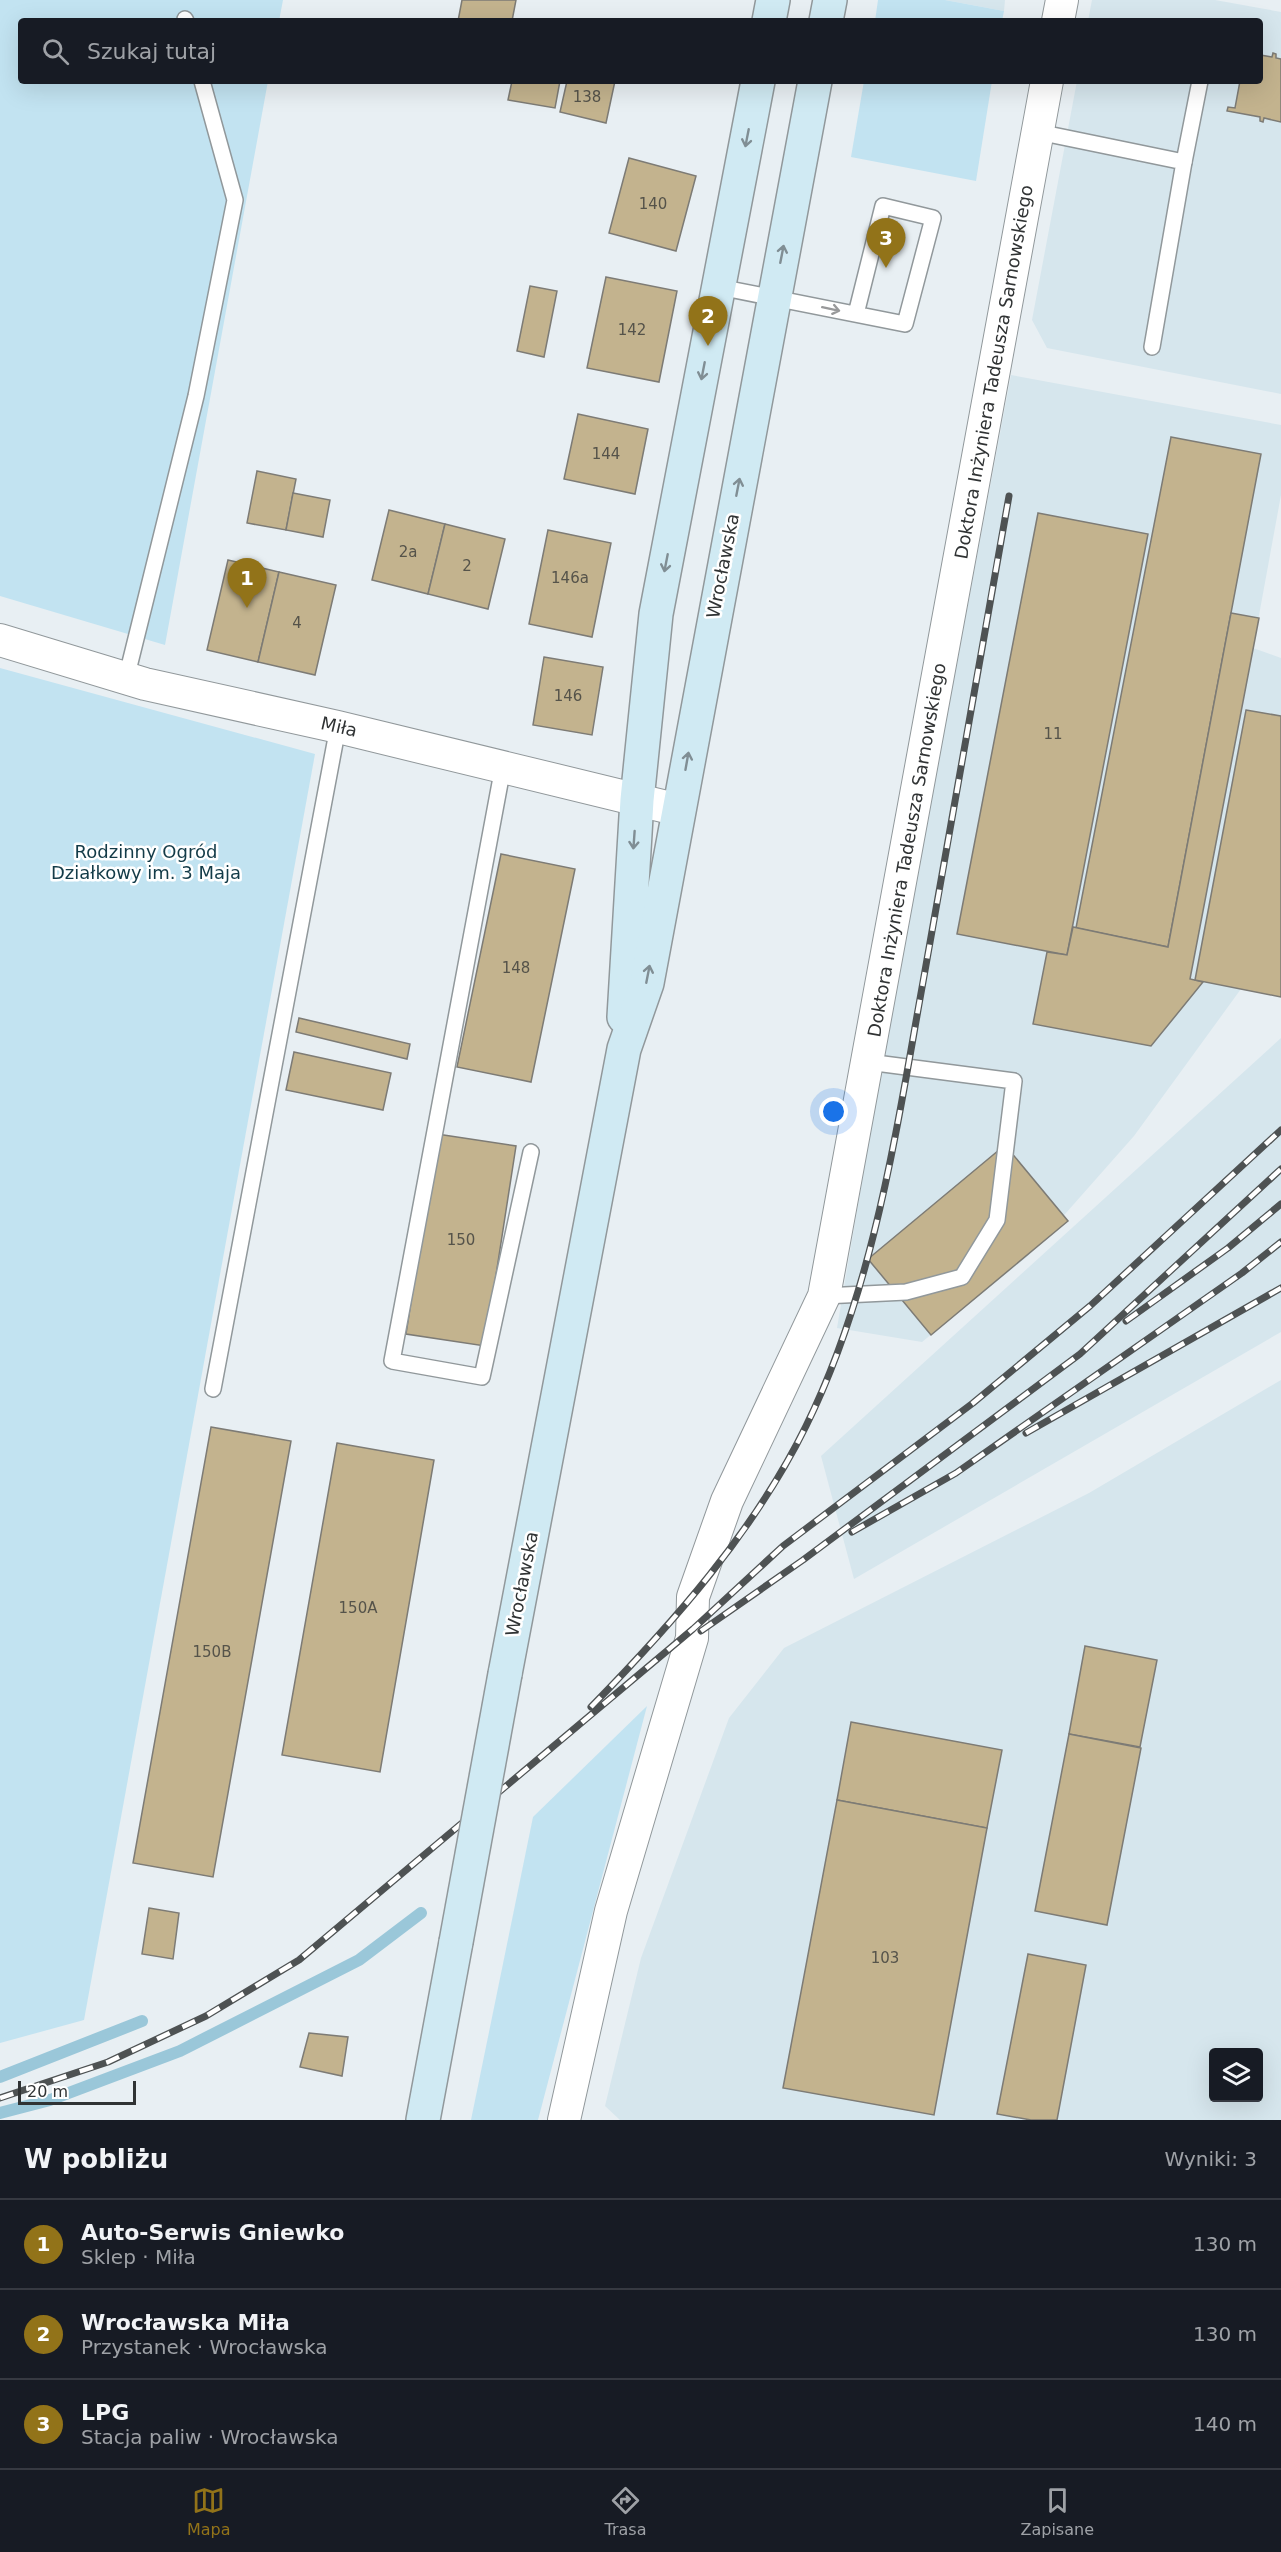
<!DOCTYPE html>
<html lang="pl">
<meta charset="utf-8">
<style>
body{margin:0;font-family:"DejaVu Sans",sans-serif;background:#20242c;color:#f1f3f6}
.controls{position:absolute;right:18px;bottom:18px;display:grid;overflow:hidden;border-radius:6px;box-shadow:0 6px 24px #0002}
.controls button{width:54px;height:54px;display:grid;place-items:center;padding:0;border:0;border-bottom:2px solid #363941;background:#171b24;color:#f1f3f6;font:30px sans-serif}
.scale{position:absolute;left:18px;bottom:15px;width:118px;box-sizing:border-box;padding-left:6px;border:3px solid #303334;border-top:0;font-size:16px;line-height:21px;white-space:nowrap;color:#303334;-webkit-text-stroke:4px #fff;paint-order:stroke}
.you{position:absolute;left:834px;top:1112px;width:21px;height:21px;margin:-15px;border:4px solid #fff;border-radius:50%;background:#1a73e8;box-shadow:0 0 0 9px #1a73e833}
.badge{display:grid;place-items:center;width:39px;height:39px;border-radius:50%;background:#927319;color:#fff;font-size:20px;font-weight:700}
.pin{position:absolute;translate:-50% -50px;filter:drop-shadow(0 2px 3px #0008)}
.pin::after{content:'';position:absolute;top:32px;width:21px;height:18px;background:inherit;clip-path:polygon(0 0,100% 0,50% 100%)}
.list{margin:0;padding:0;list-style:none}
h2{display:flex;justify-content:space-between;align-items:center;height:78px;margin:0;padding:0 24px;font-size:26px}
h2 small{font-size:20px;font-weight:400;color:#9ea1a6}
.list li{display:grid;grid-template-columns:39px 1fr auto;gap:18px;align-items:center;box-sizing:border-box;height:90px;padding:0 24px;border-top:2px solid #363941}
.list b{display:block;font-size:22px;white-space:nowrap}
.list p{margin:0;font-size:20px;white-space:nowrap;color:#9ea1a6}
.list em{font-size:20px;font-style:normal;color:#9ea1a6}
.icon{flex:none;width:33px;height:33px;fill:none;stroke:currentColor;stroke-width:2;stroke-linecap:round;stroke-linejoin:round}
.map{position:relative;flex:none;width:1281px;height:2120px;overflow:hidden}
.search{position:absolute;background:#171b24;box-shadow:0 6px 24px #0002;left:18px;right:18px;top:18px;height:66px;display:flex;align-items:center;gap:15px;box-sizing:border-box;padding:0 21px;border-radius:6px;color:#9ea1a6;font-size:22px}
.sheet{height:348px;background:#171b24}
nav{display:flex;justify-content:space-around;align-items:center;box-sizing:border-box;height:84px;border-top:2px solid #363941;background:#171b24;font-size:16px;color:#9ea1a6}
nav a{display:grid;justify-items:center;gap:3px}
nav .on{color:#927319}
.map>svg:first-child{display:block}
.built{fill:#d6e6ed;fill-rule:evenodd}
.green{fill:#c2e3f1}
.lines{fill:none;stroke-linecap:round;stroke-linejoin:round}
.stream{stroke:#9ac7d9;stroke-width:12}
.building{fill:#c3b38e;stroke:#7d7b75;stroke-width:1.5}
.service-casing{stroke:#91989b;stroke-width:18}
.minor-casing{stroke:#91989b;stroke-width:34}
.secondary-casing{stroke:#91989b;stroke-width:36}
.service{stroke:#fff;stroke-width:15}
.minor{stroke:#fff;stroke-width:32}
.secondary{stroke:#d0eaf3;stroke-width:33}
.rail-casing{stroke:#4e5253;stroke-width:7}
.rail{stroke:#fff;stroke-width:4.5;stroke-dasharray:14;stroke-linecap:butt}
.secondary-bridge-casing{stroke:#91989b;stroke-width:36;stroke-linecap:butt}
.secondary-bridge{stroke:#d0eaf3;stroke-width:33}
.oneway{stroke:#808e94}
.oneway2{stroke:#98999a}
.labels{text-anchor:middle;stroke-width:5;stroke-linejoin:round;paint-order:stroke}
.number-label{font-size:15px;fill:#55534a}
.street-label{font-size:18px;fill:#303334;stroke:#fff}
.park-label{font-size:18px;fill:#133b48;stroke:#fff}
</style>
<div class="map">
<svg width="1281" height="2120" viewBox="0 0 1281 2120">
<rect width="100%" height="100%" fill="#e8eff3"/>
<g class="built">
<path d="M945,0H1005L1004,11Z"/>
<path d="M1092,0H1215L1281,12V394L1047,348L1032,320L1077,81H1260V21H1088Z"/>
<path d="M1011,375L1281,425V495L1253,648L1281,658V934L1134,1136L1028,1256L922,1342L837,1328L882,1064Z"/>
<path d="M1281,1038V1332L854,1579L821,1456Z"/>
<path d="M1281,1380V2120H620L605,2106L641,1958L729,1718L784,1648L1089,1493ZM1214,2052H1258V2098H1214Z"/>
</g>
<g class="green">
<path d="M0,0H283L279,21H21V81H268L165,645L0,596Z"/>
<path d="M878,0H945L1004,11L1002,21H875Z"/>
<path d="M864,81H992L976,181L851,157Z"/>
<path d="M0,668L315,754L84,2020L0,2043Z"/>
<path d="M647,1706L538,2120H471L533,1817Z"/>
</g>
<g class="lines">
<g class="stream">
<path d="M0,2077L142,2021"/>
<path d="M0,2113L50,2100L180,2051L359,1960L421,1913"/>
</g>
</g>
<g class="building">
<path d="M462,0H516L512,21H458Z"/>
<path d="M1273,53L1276,54V58L1281,59V122L1264,118L1263,122L1260,121V117L1227,111L1228,107L1235,108L1240,81H1260V55L1272,57Z"/>
<path d="M512,81H560L555,108L508,100Z"/>
<path d="M567,81H615L606,123L560,112Z"/>
<path d="M629,158L696,176L676,251L609,233Z"/>
<path d="M606,277L677,291L659,382L587,368Z"/>
<path d="M530,286L557,291L544,357L517,351Z"/>
<path d="M578,414L648,429L635,494L564,479Z"/>
<path d="M1171,437L1261,454L1168,947L1076,928Z"/>
<path d="M257,471L296,479L286,530L247,523Z"/>
<path d="M293,493L330,500L323,537L286,530Z"/>
<path d="M389,510L445,524L428,594L372,580Z"/>
<path d="M1038,513L1148,534L1067,955L957,934Z"/>
<path d="M445,524L505,539L488,609L428,594Z"/>
<path d="M548,530L611,543L592,637L529,624Z"/>
<path d="M228,560L279,572L258,662L207,650Z"/>
<path d="M279,572L336,585L315,675L258,662Z"/>
<path d="M1231,613L1259,618L1190,979L1203,982L1151,1046L1033,1024L1047,952L1067,955L1073,927L1168,947Z"/>
<path d="M544,657L603,667L592,735L533,725Z"/>
<path d="M1246,710L1281,716V997L1195,980Z"/>
<path d="M501,854L575,869L531,1082L457,1067Z"/>
<path d="M299,1018L410,1044L407,1059L296,1032Z"/>
<path d="M294,1052L391,1073L383,1110L286,1090Z"/>
<path d="M437,1134L516,1146L485,1346L406,1334Z"/>
<path d="M1005,1145L1068,1221L931,1335L868,1259Z"/>
<path d="M211,1427L291,1441L213,1877L133,1863Z"/>
<path d="M337,1443L434,1460L380,1772L282,1755Z"/>
<path d="M1085,1646L1157,1660L1140,1747L1069,1734Z"/>
<path d="M851,1722L1002,1750L987,1828L837,1800Z"/>
<path d="M1069,1734L1141,1748L1107,1925L1035,1911Z"/>
<path d="M837,1800L987,1828L934,2115L783,2088Z"/>
<path d="M149,1908L179,1913L173,1959L142,1954Z"/>
<path d="M1028,1954L1086,1965L1057,2120H1031L997,2114Z"/>
<path d="M309,2033L348,2037L342,2076L300,2067Z"/>
</g>
<g class="lines">
<defs>
<g id="service">
<path d="M185,19L186,21"/>
<path d="M1038,132L1184,162L1152,347"/>
<path d="M1184,162L1200,81"/>
<path d="M719,287L905,324L933,218L883,206L856,314"/>
<path d="M126,679L196,396L235,200L202,81"/>
<path d="M503,767L392,1361L482,1377L531,1152"/>
<path d="M824,1296L906,1292L962,1277L997,1220L1014,1081L868,1062"/>
<path d="M213,1389L338,727"/>
</g>
<g id="minor">
<path d="M1058,21L1062,0"/>
<path d="M0,640L145,684L338,727L679,810"/>
<path d="M564,2120L611,1911L692,1638L693,1597L727,1501L824,1296L1047,81"/>
</g>
<g id="secondary">
<path d="M769,21L773,0"/>
<path d="M826,21L830,0"/>
<path d="M624,1017L637,800L656,614L758,81"/>
<path d="M505,1674L624,1049L647,983L815,81"/>
<path d="M423,2120L456,1942"/>
</g>
</defs>
<use href="#service" class="service-casing"/>
<use href="#minor" class="minor-casing"/>
<use href="#secondary" class="secondary-casing"/>
<use href="#service" class="service"/>
<use href="#minor" class="minor"/>
<use href="#secondary" class="secondary"/>
<defs>
<g id="rail">
<path d="M1126,1321L1228,1248L1281,1204"/>
<path d="M1026,1433L1281,1288"/>
<path d="M852,1532L956,1473L1242,1273L1281,1242"/>
<path d="M701,1631L803,1560L1080,1354L1281,1169"/>
<path d="M591,1707C673,1623 754,1532 806,1426C874,1288 896,1132 923,982C952,820 980,658 1009,496"/>
<path d="M0,2098L108,2062L206,2016L299,1960L693,1629L783,1546L973,1403L1090,1306L1281,1130"/>
</g>
</defs>
<use href="#rail" class="rail-casing"/>
<use href="#rail" class="rail"/>
<defs>
<path id="secondary-bridge" d="M456,1942L505,1674"/>
</defs>
<use href="#secondary-bridge" class="secondary-bridge-casing"/>
<use href="#secondary-bridge" class="secondary-bridge"/>
</g>
<defs><path id="oneway-shaft" d="M-6 0H5M1.5-3L5.5 0L1.5 3" fill="none" stroke-width="1.6" stroke-linecap="round" stroke-linejoin="round" transform="scale(1.5)"/></defs>
<g class="oneway">
<use href="#oneway-shaft" transform="translate(747 138) rotate(101)"/>
<use href="#oneway-shaft" transform="translate(782 254) rotate(-79)"/>
<use href="#oneway-shaft" transform="translate(703 371) rotate(101)"/>
<use href="#oneway-shaft" transform="translate(738 487) rotate(-79)"/>
<use href="#oneway-shaft" transform="translate(666 563) rotate(101)"/>
<use href="#oneway-shaft" transform="translate(687 761) rotate(-80)"/>
<use href="#oneway-shaft" transform="translate(634 840) rotate(94)"/>
<use href="#oneway-shaft" transform="translate(648 974) rotate(-79)"/>
</g>
<use class="oneway2" href="#oneway-shaft" transform="translate(831 309) rotate(12)"/>
<g class="labels">
<g class="number-label">
<text x="587" y="102">138</text>
<text x="653" y="209">140</text>
<text x="632" y="335">142</text>
<text x="606" y="459">144</text>
<text x="408" y="557">2a</text>
<text x="467" y="571">2</text>
<text x="570" y="583">146a</text>
<text x="297" y="628">4</text>
<text x="568" y="701">146</text>
<text x="1053" y="739">11</text>
<text x="516" y="973">148</text>
<text x="461" y="1245">150</text>
<text x="358" y="1613">150A</text>
<text x="212" y="1657">150B</text>
<text x="885" y="1963">103</text>
</g>
<g class="street-label">
<text transform="translate(994 372) rotate(-80)" y="6">Doktora Inżyniera Tadeusza Sarnowskiego</text>
<text transform="translate(723 566) rotate(-79)" y="6">Wrocławska</text>
<text transform="translate(339 727) rotate(13)" y="6">Miła</text>
<text transform="translate(907 850) rotate(-80)" y="6">Doktora Inżyniera Tadeusza Sarnowskiego</text>
<text transform="translate(522 1584) rotate(-79)" y="6">Wrocławska</text>
</g>
<g class="park-label">
<text x="146" y="858">Rodzinny Ogród<tspan x="146" dy="21">Działkowy im. 3 Maja</tspan></text>
</g>
</g>
</svg>
<div class="controls">
<button><svg class="icon" aria-label="layers" viewBox="0 0 24 24"><path d="M12 4l9 5-9 5-9-5zM3 14l9 5 9-5"/></svg></button>
</div>
<div class="scale">20 m</div>
<div class="you"></div>
<div class="pin badge" style="left:247px;top:608px">1</div>
<div class="pin badge" style="left:708px;top:346px">2</div>
<div class="pin badge" style="left:886px;top:268px">3</div>
<div class="search"><svg class="icon" aria-label="search" viewBox="0 0 24 24"><circle cx="10" cy="10" r="6"/><path d="M15 15l6 6"/></svg>Szukaj tutaj</div>
</div>
<section class="sheet">
<h2>W pobliżu<small>Wyniki: 3</small></h2>
<ul class="list">
<li><span class="badge">1</span><div><b>Auto-Serwis Gniewko</b><p>Sklep · Miła</p></div><em>130 m</em></li>
<li><span class="badge">2</span><div><b>Wrocławska Miła</b><p>Przystanek · Wrocławska</p></div><em>130 m</em></li>
<li><span class="badge">3</span><div><b>LPG</b><p>Stacja paliw · Wrocławska</p></div><em>140 m</em></li>
</ul>
</section>
<nav>
<a class="on"><svg class="icon" aria-label="map" viewBox="0 0 24 24"><path d="M3 6l6-2 6 2 6-2v14l-6 2-6-2-6 2zM9 4v14M15 6v14"/></svg>Mapa</a>
<a><svg class="icon" aria-label="directions" viewBox="0 0 24 24"><path d="M12 3l9 9-9 9-9-9zM9 14v-3h6M13 9l2 2-2 2"/></svg>Trasa</a>
<a><svg class="icon" aria-label="saved" viewBox="0 0 24 24"><path d="M7 4h10v16l-5-4-5 4z"/></svg>Zapisane</a>
</nav>
